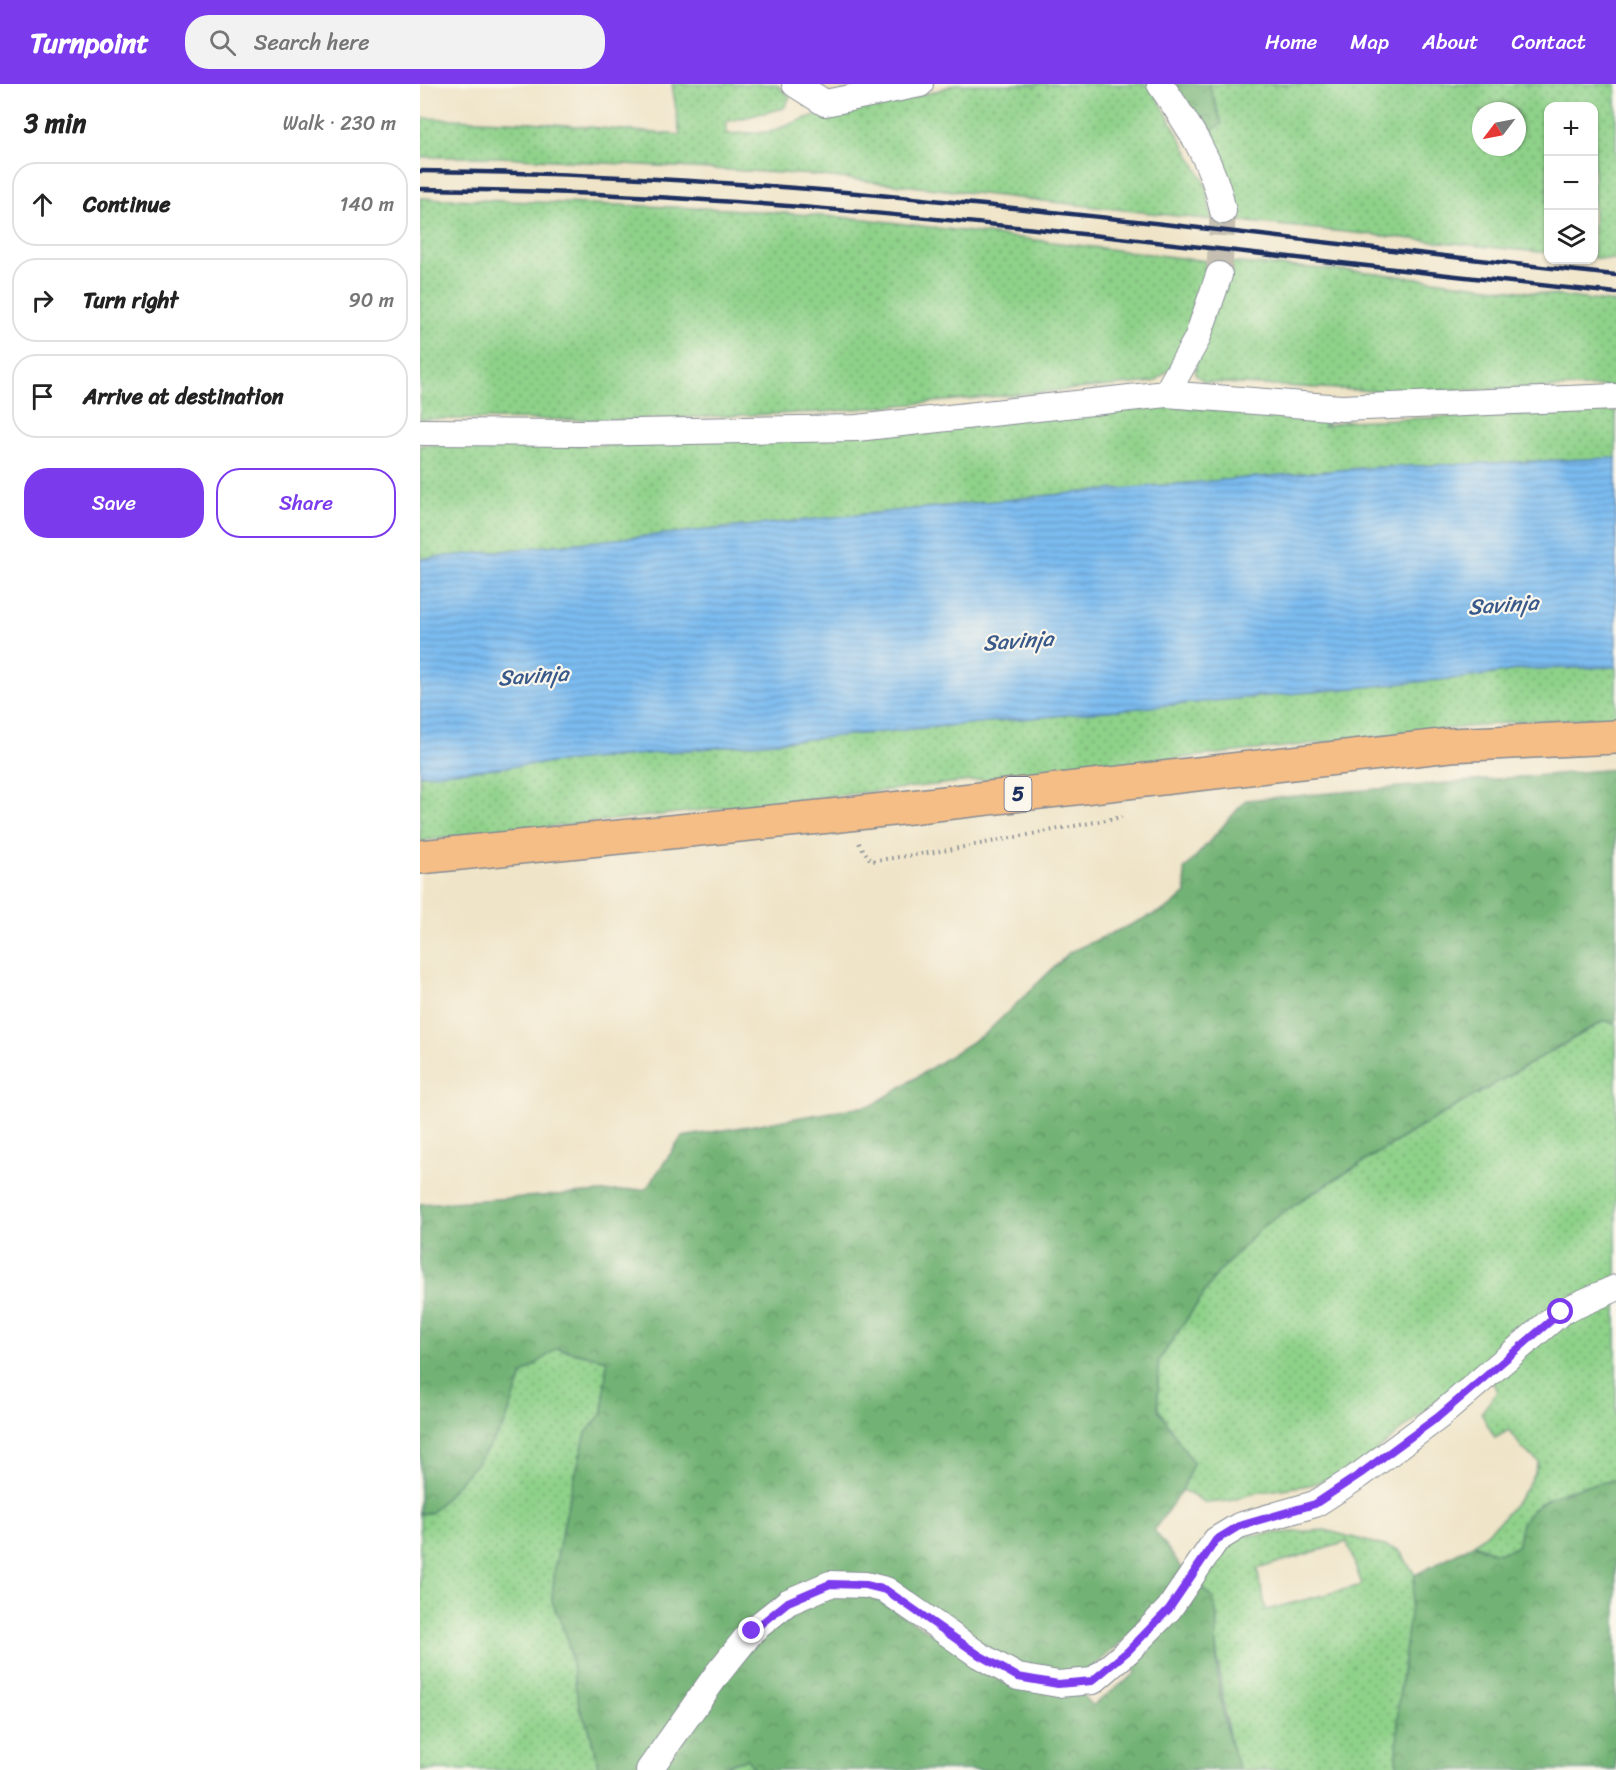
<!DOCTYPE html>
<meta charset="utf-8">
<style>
body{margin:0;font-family:Sriracha,sans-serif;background:#f2f2f2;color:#222}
.controls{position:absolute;right:18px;top:18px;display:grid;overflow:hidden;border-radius:12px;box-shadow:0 2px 4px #0004}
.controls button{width:54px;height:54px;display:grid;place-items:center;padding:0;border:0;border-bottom:2px solid #e0e0e0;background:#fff;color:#222;font:30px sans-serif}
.compass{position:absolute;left:1052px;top:18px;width:54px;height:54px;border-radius:50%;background:#fff;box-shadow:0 2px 4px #0004;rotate:238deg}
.stop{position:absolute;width:18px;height:18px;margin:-14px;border:4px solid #7c3aed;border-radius:50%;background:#fff}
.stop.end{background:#7c3aed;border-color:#fff;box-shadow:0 2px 6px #0008}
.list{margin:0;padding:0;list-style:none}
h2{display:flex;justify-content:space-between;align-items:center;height:78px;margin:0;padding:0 24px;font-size:26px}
h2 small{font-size:20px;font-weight:400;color:#767676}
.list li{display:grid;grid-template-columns:39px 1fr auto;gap:18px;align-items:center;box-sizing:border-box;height:84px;margin:0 12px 12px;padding:0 12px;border:2px solid #e0e0e0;border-radius:24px}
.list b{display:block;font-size:22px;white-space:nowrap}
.list em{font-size:20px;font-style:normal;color:#767676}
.actions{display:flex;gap:12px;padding:18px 24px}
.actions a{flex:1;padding:14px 0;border:2px solid #7c3aed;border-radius:24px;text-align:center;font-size:21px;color:#7c3aed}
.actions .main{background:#7c3aed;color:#fff}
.icon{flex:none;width:33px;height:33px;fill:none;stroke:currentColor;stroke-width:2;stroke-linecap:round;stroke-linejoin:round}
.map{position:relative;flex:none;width:1196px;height:1686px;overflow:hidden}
header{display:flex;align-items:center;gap:36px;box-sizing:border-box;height:84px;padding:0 30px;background:#7c3aed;color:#fff}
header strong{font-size:28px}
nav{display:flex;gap:33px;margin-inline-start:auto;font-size:21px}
.search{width:420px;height:54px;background:#f2f2f2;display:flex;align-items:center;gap:15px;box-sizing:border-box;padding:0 21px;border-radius:24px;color:#767676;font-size:22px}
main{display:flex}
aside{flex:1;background:#fff}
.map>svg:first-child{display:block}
.grass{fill:url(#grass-dots);stroke:#548074;stroke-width:1.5;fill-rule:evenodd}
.forest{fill:url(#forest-crowns);stroke:#46716a;stroke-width:1.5}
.water{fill:url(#water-rules);stroke:#4c76a7;stroke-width:1.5}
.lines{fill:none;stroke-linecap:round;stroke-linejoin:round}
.minor-tunnel{stroke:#c5c0b2;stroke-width:26;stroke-dasharray:26 13;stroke-linecap:butt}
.minor-casing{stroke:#858a92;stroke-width:28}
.primary-casing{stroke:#858a92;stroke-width:36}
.path{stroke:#858a92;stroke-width:4;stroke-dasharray:1.5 4.5;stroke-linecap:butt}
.minor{stroke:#fff;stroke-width:26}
.primary{stroke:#f6be87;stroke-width:33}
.rail{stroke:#1b2f5e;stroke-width:4.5}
.route{stroke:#7c3aed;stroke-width:8}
.labels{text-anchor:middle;stroke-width:4.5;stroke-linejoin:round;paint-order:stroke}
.shield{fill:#fbf7ec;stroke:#5e6b89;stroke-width:1.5}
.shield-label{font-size:20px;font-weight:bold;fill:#1b2f5e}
.water-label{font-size:22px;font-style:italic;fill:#38598a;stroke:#fbf7ec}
</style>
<header>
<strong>Turnpoint</strong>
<div class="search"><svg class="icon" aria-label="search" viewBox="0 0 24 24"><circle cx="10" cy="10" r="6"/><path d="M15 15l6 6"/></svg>Search here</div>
<nav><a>Home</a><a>Map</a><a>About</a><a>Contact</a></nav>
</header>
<main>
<aside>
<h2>3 min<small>Walk · 230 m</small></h2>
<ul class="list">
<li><svg class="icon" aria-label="ahead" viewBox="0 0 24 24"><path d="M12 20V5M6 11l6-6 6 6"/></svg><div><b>Continue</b></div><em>140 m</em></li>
<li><svg class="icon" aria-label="right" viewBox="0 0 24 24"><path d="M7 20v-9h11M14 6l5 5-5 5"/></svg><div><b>Turn right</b></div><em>90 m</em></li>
<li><svg class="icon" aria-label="arrive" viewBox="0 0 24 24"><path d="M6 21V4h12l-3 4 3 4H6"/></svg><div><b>Arrive at destination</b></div></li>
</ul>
<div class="actions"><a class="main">Save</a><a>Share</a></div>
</aside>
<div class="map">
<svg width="1196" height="1686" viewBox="0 0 1196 1686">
<defs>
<pattern id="grass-dots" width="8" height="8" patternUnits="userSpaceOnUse" patternTransform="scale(1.5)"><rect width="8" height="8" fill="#8ed189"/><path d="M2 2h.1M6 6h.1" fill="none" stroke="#73aa73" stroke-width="1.8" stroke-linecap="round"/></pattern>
<pattern id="forest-crowns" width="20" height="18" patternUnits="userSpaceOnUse" patternTransform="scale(1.5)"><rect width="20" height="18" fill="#72b375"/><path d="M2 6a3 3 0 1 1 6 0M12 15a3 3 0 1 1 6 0" fill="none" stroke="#5d9263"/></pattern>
<pattern id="water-rules" width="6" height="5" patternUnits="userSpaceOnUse" patternTransform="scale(1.5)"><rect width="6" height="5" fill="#7cbcf0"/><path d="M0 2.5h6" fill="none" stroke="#6599c6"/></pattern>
</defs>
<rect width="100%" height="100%" fill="#fbf7ec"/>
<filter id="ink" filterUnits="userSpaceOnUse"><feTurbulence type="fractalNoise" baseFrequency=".0167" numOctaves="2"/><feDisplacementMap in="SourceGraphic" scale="12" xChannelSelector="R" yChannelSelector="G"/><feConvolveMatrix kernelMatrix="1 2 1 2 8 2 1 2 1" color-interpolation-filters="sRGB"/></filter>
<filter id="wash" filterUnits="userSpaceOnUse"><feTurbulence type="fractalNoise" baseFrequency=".008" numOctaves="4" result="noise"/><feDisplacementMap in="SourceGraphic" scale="24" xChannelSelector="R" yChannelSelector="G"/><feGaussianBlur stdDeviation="1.35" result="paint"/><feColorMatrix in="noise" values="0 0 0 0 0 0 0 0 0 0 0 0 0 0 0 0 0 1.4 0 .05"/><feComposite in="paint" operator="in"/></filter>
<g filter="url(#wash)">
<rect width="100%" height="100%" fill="#efe4c7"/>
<g class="grass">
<path d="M252,0H356L370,13L364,24L306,38V50L350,48L392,32L514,8L535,0H730L785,99L792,136L394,91L80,73H0V34L111,38L260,51Z"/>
<path d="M789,0H1196V176L1174,174V22H1128V169L810,136L783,52ZM1061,27H1097V63H1061Z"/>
<path d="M0,114L307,125L445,135L786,177C786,204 767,265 749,285C745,290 739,294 734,298L404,328L203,336L0,335Z"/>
<path d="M802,178L948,188L1196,219V302L975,308L785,298L775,290L776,280L795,223Z"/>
<path d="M741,321L914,335L902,343L926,337L1196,327V374L943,384L654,409L0,475V361H220Z"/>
<path d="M1196,583V634L1101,637L0,757V691L1060,592L1101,585Z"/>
<path d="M1186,936L1196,941V1193L1036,1308L1024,1310L935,1386L889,1401L834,1409L810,1417L786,1419L762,1406L773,1379L738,1325V1278L797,1190L841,1144L883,1115L1000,1043Z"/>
<path d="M1196,1205V1396L1158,1404L1102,1439L1098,1461C1081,1473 1072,1469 1054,1460C1081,1438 1107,1411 1119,1378L1103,1365L1089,1346L1075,1354L1061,1329L1077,1308L1072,1296L1100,1266Z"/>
<path d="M137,1264L187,1276L183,1328L166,1349L150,1411L135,1482L132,1517L148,1556L160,1627L169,1644L178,1680L175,1686H0V1429H11L56,1380L84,1342L102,1291Z"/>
<path d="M905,1446L979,1466L995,1491L990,1544L982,1587L977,1686H820L812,1668L803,1617L796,1561L797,1530L776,1500L816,1452ZM927,1458L942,1501L846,1526L837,1485Z"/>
<path d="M327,1675L335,1686H301L314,1678Z"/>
</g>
<g class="forest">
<path d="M750,0H789L802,40L783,52Z"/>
<path d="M1196,685V941L1185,936L1000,1043L883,1115L841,1144L797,1190L738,1278V1325L773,1379L762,1406L734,1446L766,1489L743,1521L671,1585L634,1593L593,1583L563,1562L405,1493L263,1629L216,1686H175L178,1680L169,1644L160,1627L148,1556L132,1517L135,1482L150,1411L166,1349L183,1328L187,1276L137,1264L102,1291L84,1342L56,1380L11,1429H0V1120L226,1105L262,1053L453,1021L566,949L650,868L750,823L766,809L764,786L826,716Z"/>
<path d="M1196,1396V1686H977L978,1621L995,1491L1054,1460C1072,1469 1081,1473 1098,1461C1099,1454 1099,1444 1103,1438C1119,1408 1166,1402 1196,1396Z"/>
<path d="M776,1500C781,1504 790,1508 793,1515C799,1530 796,1544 796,1560C797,1600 804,1649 820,1686H335L327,1675L314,1678L301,1686H240L305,1595L347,1548L413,1510L446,1509L556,1576L659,1607L672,1622L716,1589L712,1578Z"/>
</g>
<path class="water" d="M1196,374V583L1101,585L1060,592L0,691V475L654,409L943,384Z"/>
</g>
<g filter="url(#ink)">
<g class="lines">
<path class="minor-tunnel" d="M799,191L803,127"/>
<defs>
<g id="minor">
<path d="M375,0L405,19L500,0"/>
<path d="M740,0C768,40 794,79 803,127"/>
<path d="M746,310L777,255L799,191"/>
<path d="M0,348L161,349L437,344L746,310L921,324L1196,313"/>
<path d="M229,1686L298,1589L332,1547L368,1518L410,1500L446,1501L466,1506L559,1571L598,1593L638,1600L673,1597L708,1567L749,1525L796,1456L819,1442L895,1420L940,1391L1018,1333L1141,1228L1196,1204"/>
</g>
<path id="primary" d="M0,773L420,731L1030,661L1196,653"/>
</defs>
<use href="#minor" class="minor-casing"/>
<use href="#primary" class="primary-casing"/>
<path class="path" d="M439,759L451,777L528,766L702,733"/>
<use href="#minor" class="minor"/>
<use href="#primary" class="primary"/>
<g class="rail">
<path d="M0,87C400,90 799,149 1196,191"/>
<path d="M0,105C401,108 798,169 1196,209"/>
</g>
</g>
</g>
<g class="lines" filter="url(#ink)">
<path class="route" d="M332,1547L368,1518L410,1500L446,1501L466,1506L559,1571L598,1593L638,1600L672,1597L708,1567L749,1525L796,1456L819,1442L895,1420L940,1390L1018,1333L1141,1228"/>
</g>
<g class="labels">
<rect class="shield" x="584.5" y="693" width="27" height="34" rx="4.5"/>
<g class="shield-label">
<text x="598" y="717">5</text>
</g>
<g class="water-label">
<text transform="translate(1083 520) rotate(-4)" y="8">Savinja</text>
<text transform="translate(598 556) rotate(-4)" y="8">Savinja</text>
<text transform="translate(113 591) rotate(-4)" y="8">Savinja</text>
</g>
</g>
</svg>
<div class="controls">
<button>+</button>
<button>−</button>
<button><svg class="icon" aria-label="layers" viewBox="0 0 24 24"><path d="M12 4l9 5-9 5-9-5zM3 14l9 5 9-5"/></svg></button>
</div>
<svg class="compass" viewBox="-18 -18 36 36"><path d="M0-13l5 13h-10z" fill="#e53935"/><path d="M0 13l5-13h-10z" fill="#767676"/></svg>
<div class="stop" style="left:1141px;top:1228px"></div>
<div class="stop end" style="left:332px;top:1547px"></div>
</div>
</main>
